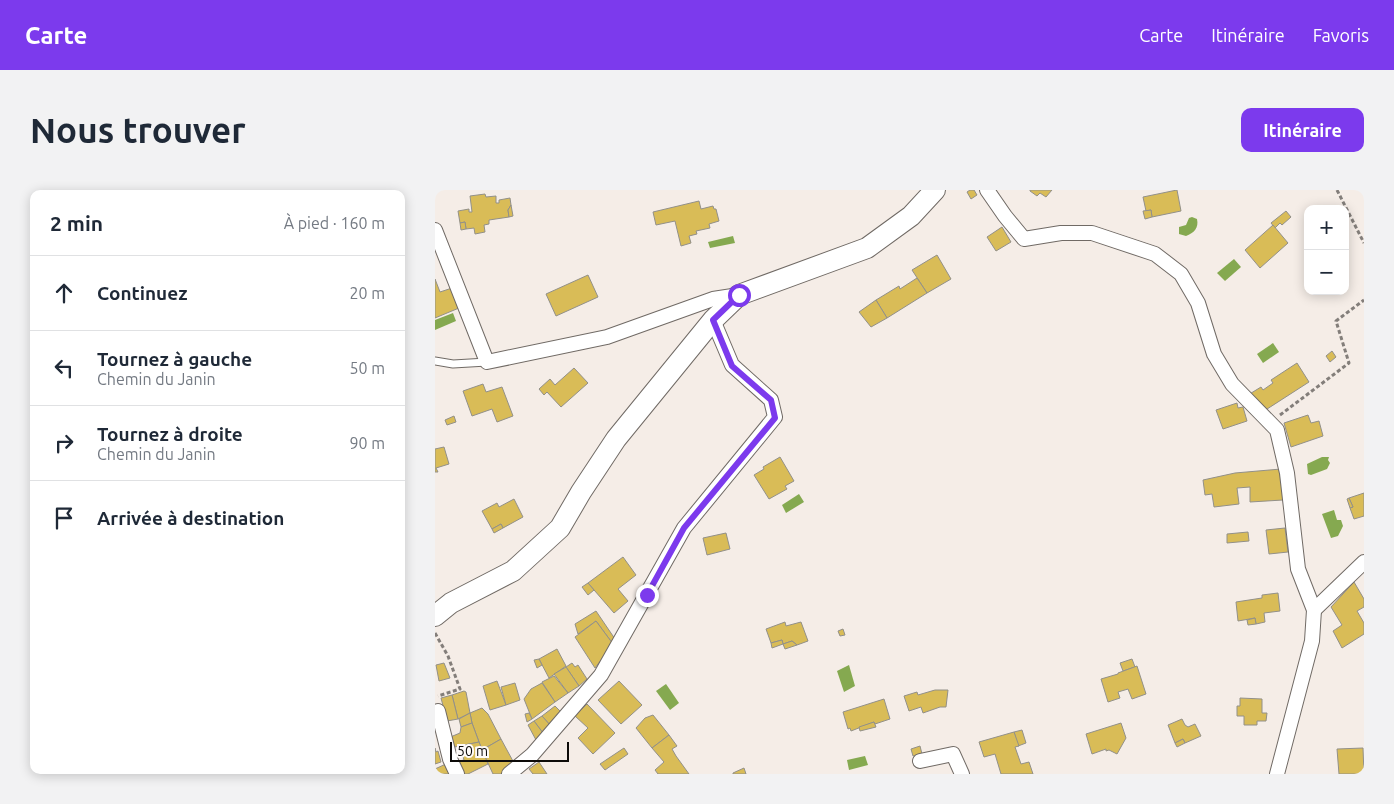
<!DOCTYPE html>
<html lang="fr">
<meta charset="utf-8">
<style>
body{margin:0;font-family:Ubuntu,sans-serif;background:#f2f2f3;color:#1f2937}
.controls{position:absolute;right:15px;top:15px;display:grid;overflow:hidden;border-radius:10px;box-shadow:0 2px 12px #0003}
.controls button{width:45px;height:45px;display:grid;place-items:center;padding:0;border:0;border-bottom:1px solid #e0e1e3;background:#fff;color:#1f2937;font:25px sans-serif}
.scale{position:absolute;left:15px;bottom:12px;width:119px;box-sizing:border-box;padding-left:5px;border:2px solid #0d0b09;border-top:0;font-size:14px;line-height:18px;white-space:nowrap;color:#0d0b09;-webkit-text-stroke:4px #fefbf9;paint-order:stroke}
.stop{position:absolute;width:15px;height:15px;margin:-11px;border:4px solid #7c3aed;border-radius:50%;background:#fff}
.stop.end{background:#7c3aed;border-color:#fff;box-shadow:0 1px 5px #0008}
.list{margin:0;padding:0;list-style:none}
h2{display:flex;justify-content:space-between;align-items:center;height:65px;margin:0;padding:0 20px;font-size:21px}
h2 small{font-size:16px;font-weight:400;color:#747a83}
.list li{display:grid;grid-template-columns:32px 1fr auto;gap:15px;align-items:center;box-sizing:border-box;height:75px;padding:0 20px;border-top:1px solid #e0e1e3}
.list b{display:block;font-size:19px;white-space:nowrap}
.list p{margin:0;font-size:16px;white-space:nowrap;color:#747a83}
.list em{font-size:16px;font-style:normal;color:#747a83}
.icon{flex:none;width:28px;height:28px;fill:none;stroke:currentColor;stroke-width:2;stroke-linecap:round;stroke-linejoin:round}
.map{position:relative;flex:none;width:929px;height:584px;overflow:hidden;border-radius:10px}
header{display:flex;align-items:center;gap:30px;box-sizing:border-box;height:70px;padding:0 25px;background:#7c3aed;color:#fff}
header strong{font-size:24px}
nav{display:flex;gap:28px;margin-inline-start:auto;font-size:18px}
.intro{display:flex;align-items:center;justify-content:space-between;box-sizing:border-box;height:120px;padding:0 30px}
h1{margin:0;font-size:35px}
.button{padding:12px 22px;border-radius:10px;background:#7c3aed;color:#fff;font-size:18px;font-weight:700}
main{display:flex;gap:30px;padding:0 30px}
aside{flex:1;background:#fff;border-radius:10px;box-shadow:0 2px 12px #0003}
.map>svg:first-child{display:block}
.water{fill:#85a950}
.building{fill:#d9bc57;stroke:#929089}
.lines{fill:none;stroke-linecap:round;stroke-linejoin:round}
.lane-casing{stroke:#706a65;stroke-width:9}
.street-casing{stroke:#706a65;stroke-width:16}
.secondary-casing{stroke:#706a65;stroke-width:22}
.path{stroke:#837e7a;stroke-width:3;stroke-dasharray:4 2.5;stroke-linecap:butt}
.lane{stroke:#fff;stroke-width:7}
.street{stroke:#fff;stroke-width:14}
.secondary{stroke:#fff;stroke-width:20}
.route{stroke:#7c3aed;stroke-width:6}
</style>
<header>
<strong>Carte</strong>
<nav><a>Carte</a><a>Itinéraire</a><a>Favoris</a></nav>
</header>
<div class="intro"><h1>Nous trouver</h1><a class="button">Itinéraire</a></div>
<main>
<aside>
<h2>2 min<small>À pied · 160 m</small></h2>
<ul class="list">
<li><svg class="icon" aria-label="ahead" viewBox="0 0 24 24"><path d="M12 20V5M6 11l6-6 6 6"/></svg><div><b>Continuez</b></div><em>20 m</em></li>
<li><svg class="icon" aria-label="left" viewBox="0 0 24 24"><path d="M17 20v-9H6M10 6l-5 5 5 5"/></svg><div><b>Tournez à gauche</b><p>Chemin du Janin</p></div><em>50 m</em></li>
<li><svg class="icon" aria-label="right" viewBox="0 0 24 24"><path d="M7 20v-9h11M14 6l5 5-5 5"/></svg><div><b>Tournez à droite</b><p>Chemin du Janin</p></div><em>90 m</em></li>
<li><svg class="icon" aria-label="arrive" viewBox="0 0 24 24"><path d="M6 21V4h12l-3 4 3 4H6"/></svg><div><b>Arrivée à destination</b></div></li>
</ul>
</aside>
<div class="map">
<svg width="929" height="584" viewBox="0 0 929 584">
<rect width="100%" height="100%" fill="#f5ede7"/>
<g class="water">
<path d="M757,27L762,29C764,38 759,43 751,46L744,44V37L751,35L754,28Z"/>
<path d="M298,46L300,53L275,58L273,52Z"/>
<path d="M799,69L806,77L790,91L782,83Z"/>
<path d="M18,123L21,131L0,140V130Z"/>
<path d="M838,153L844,162L828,173L822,164Z"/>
<path d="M887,267H894L893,270L895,273L892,279L876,285L873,284L872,274Z"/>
<path d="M364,304L369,312L351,323L347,315Z"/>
<path d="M899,320L902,330H906L908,336L903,346L896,348L887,324Z"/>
<path d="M414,475L420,496L409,502L402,481Z"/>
<path d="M231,494L244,513L235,520L221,501Z"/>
<path d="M430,566L433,575L414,580L412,570Z"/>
</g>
<g class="building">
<path d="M535,0H539L542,5L536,9L532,2Z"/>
<path d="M595,0H617L611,7L605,3L602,6L595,1Z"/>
<path d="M742,0L746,21L717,27L716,20L711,21L708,7Z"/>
<path d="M50,4L51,7L61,6V13H64V10L75,8L76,15L73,20L74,27L54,30V34L49,35L50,42L40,44L39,38L31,39L30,32L25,33L23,21L34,19V22H37L35,6Z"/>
<path d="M264,11L266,19L278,16L279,19H281L284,31L274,34L275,38L261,41L262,44L254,46L256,53L246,56L240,31L221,35L218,22Z"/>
<path d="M76,15L78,26L74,27L73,20Z"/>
<path d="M716,20L717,27L710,29L708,21Z"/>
<path d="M851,21L856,27L847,35L845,33L840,38L836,33Z"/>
<path d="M30,32L31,39L26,40L25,33Z"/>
<path d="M838,35L853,53L825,78L810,60Z"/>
<path d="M567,37L576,52L561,61L552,47Z"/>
<path d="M502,65L516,89L492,103L477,80Z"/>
<path d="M153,85L163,107L121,126L111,104Z"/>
<path d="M482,88L492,103L452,128L441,110L464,96L465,99Z"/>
<path d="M0,89L5,102L17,98L24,118L0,128Z"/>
<path d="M441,110L452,128L436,137L424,122Z"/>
<path d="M897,161L901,167L895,172L891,166Z"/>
<path d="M862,173L874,192L829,221L813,205L826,197L828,200L838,193L836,190Z"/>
<path d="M139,178L153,193L126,217L112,202L109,205L104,199L115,189L120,195Z"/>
<path d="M48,194L51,202L67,197L78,226L62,232L57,219L37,226L28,201Z"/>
<path d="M802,213L803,218L808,217L812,231L788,239L781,220Z"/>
<path d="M873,225L876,233L884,231L888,246L856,257L849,233Z"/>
<path d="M19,226L21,232L12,235L10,230Z"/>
<path d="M9,257L14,274L1,278L3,282H0V259Z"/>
<path d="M345,267L359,291L350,296L352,299L334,309L319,285L329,279L328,277Z"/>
<path d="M846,279L848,310L815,312V297L802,298L804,314L779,317L777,304L770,305L768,290L800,283Z"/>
<path d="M929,303V326L919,329L915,318L918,317L914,308Z"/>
<path d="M914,308L918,317L915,318L912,309Z"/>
<path d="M79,309L88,327L68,338L66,334L57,339L47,321L62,313L64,317Z"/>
<path d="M66,334L68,338L59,343L57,339Z"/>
<path d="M850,338L853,362L834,364L831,340Z"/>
<path d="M813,342L814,351L792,353V344Z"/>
<path d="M291,343L295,359L272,365L268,348Z"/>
<path d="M188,367L201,385L183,399L193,411L179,423L153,393Z"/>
<path d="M919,392L929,409V417L922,421L929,433V444L907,458L898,441L907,435L896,417Z"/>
<path d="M153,393L159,400L153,405L147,397Z"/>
<path d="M843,403L845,421L829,423L830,432L821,434L820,428L803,431L801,412L827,408V405Z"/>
<path d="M161,421L180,449L178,454L161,431L143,444L140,434Z"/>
<path d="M820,428L821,434L813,435L812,430Z"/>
<path d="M161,431L178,454L160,478L140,447Z"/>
<path d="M350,432L351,436L366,432L373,451L362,455L357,451L348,454L347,450L336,453L331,439Z"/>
<path d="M408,439L410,445L405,446L403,441Z"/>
<path d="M347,450L348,454L337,458L336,453Z"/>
<path d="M357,451L362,455L350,459L348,454Z"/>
<path d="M122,459L131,476L114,488L104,469Z"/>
<path d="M104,469L107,475L102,478L99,470Z"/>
<path d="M697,469L700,477L688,481L685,473Z"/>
<path d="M9,473L15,488L4,491L1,475Z"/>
<path d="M137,473L140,477L143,475L152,489L144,496L131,477Z"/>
<path d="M702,476L711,504L697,509L693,499L683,502L685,508L673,512L666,489L683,484V483Z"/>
<path d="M131,477L144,496L133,503L119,484Z"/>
<path d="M119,486L133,503L120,512L107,492Z"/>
<path d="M62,491L71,515L55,520L48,496Z"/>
<path d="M184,491L207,515L186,534L163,510Z"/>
<path d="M80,493L85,510L71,515L66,497Z"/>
<path d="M107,493L120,512L97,529L89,509L96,499Z"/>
<path d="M500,500H513L511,517H505L488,523L486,517L474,521L469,506L482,502L483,505Z"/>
<path d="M29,501L31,502L35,523L23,529L17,505Z"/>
<path d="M17,505L23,529L12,531L6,508Z"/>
<path d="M805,508L827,509V523H832L831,531H822V535H809V526H802V516H805Z"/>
<path d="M449,509L455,529L440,534L439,532L416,541L415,538L413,539L408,522Z"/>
<path d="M152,514L180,543L158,564L143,548L153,538L140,526Z"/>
<path d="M120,516L127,523L115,535L107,526Z"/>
<path d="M47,518L53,524L66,549L47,560L37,533L35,523Z"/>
<path d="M35,523L37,533L26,537L24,529Z"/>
<path d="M94,523L97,529L92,532L90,524Z"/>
<path d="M218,525L234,545L217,558L201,538L210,528Z"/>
<path d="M107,526L115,535L108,543L99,531Z"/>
<path d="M747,529L750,535L753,537L760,534L766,546L750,553L748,549L740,553L733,535Z"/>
<path d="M99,531L108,543L101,550L93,535Z"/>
<path d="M439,532L441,537L425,541L424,537Z"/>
<path d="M37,533L44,552L15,558L13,548L25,543L26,537Z"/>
<path d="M686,533L691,548L682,564L674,560L671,561V559L657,564L651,544Z"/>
<path d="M587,540L591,553L583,556L579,542Z"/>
<path d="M579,542L584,556L580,557L586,574L594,572L598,584H566L560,564L549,567L544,552Z"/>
<path d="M234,545L242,556L237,559L241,566L254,584H223L220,580L229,572L217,558Z"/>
<path d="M66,549L79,573L68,584H58L47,560Z"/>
<path d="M748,549L750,553L742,557L740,553Z"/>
<path d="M44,552L53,574L33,584H25L20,572L29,570L25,556Z"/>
<path d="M485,556L487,564L478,566L476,559Z"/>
<path d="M0,558L1,562L3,561L6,572L0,574Z"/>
<path d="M189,558L193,564L170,580L165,574Z"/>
<path d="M928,558L929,584H904L902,559Z"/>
<path d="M104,572L112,584H98L94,579Z"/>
<path d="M13,573L17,584H2L0,579Z"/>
<path d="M309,578L311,584H298V583Z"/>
</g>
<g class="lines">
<defs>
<path id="lane" d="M0,171L18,174L52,172"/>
<g id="street">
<path d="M552,0L570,26L589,49L626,43H657L720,64L746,84L763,113L779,164L797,194L842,240L852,283L863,379L879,420L877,451L842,584"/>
<path d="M0,40L52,172L172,147L278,109L304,105"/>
<path d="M879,420L929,372"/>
<path d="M3,521L15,569L22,584"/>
<path d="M485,571L518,564L527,584"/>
<path d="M74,584L97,565L166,485L249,338L340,227L336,210L297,175L278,130"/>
</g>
<path id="secondary" d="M0,426L16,413L78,381L125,338L146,302L181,249L278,130L304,105L432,58L476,26L500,0"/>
</defs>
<use href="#lane" class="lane-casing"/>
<use href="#street" class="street-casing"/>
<use href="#secondary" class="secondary-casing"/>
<g class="path">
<path d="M902,0L929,53"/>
<path d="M845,225L914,173L901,131L929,110"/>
<path d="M0,443L13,466L25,499L3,506"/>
</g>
<use href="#lane" class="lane"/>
<use href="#street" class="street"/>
<use href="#secondary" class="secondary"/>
</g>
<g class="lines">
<path class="route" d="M212,405L249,338L340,228L336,210L297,176L278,130L304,105"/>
</g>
</svg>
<div class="controls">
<button>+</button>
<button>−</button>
</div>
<div class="scale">50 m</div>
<div class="stop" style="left:304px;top:105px"></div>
<div class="stop end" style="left:212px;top:405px"></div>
</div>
</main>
